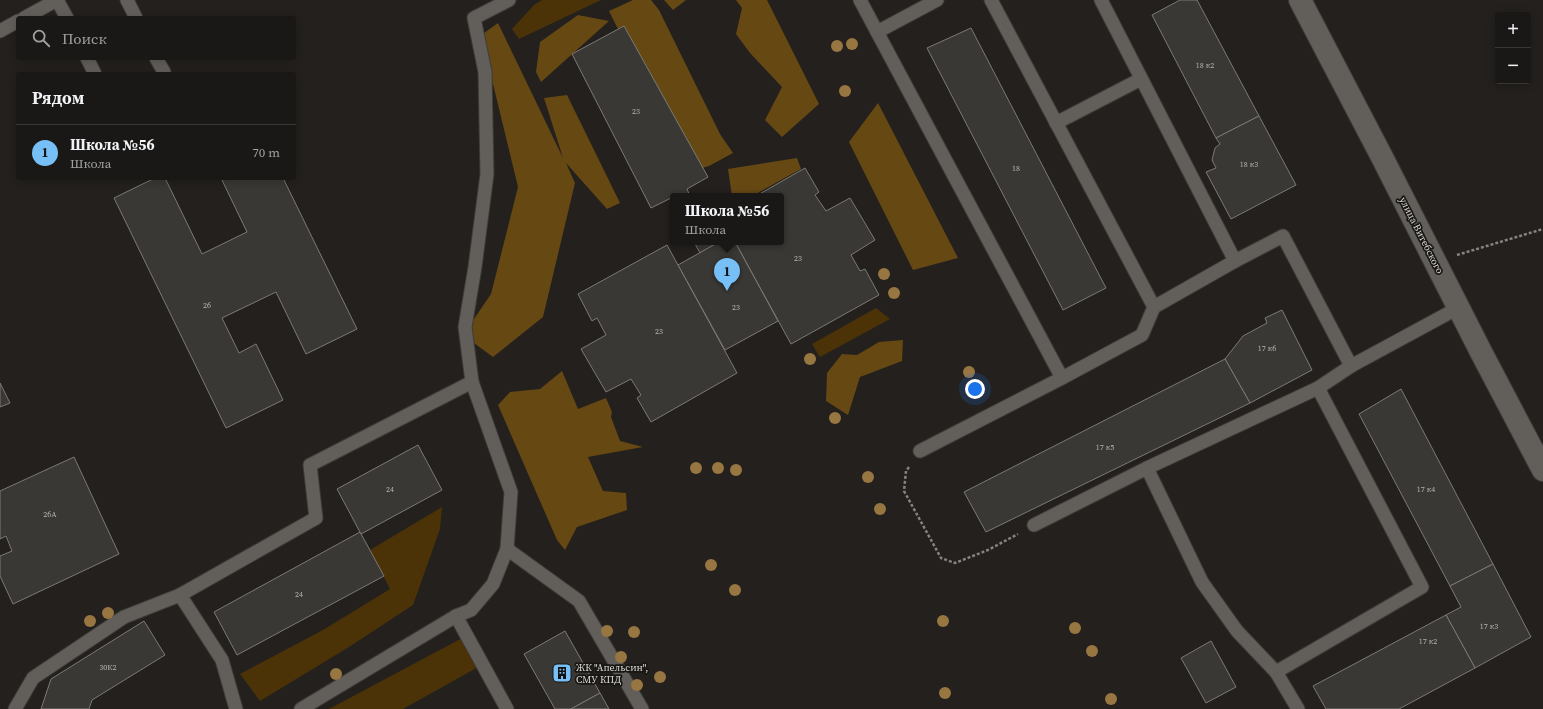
<!DOCTYPE html>
<html lang="ru">
<meta charset="utf-8">
<style>
body{margin:0;font-family:"Source Serif 4",serif;background:#272523;color:#f1f3f6}
.controls{position:absolute;right:12px;top:12px;display:grid;overflow:hidden;border-radius:4px;box-shadow:0 2px 10px #0003}
.controls button{width:36px;height:36px;display:grid;place-items:center;padding:0;border:0;border-bottom:1px solid #383735;background:#1a1816;color:#f1f3f6;font:20px sans-serif}
.you{position:absolute;left:975px;top:389px;width:14px;height:14px;margin:-10px;border:3px solid #fff;border-radius:50%;background:#1a73e8;box-shadow:0 0 0 6px #1a73e833}
.badge{display:grid;place-items:center;width:26px;height:26px;border-radius:50%;background:#77c0f7;color:#111;font-size:13px;font-weight:700}
.pin{position:absolute;translate:-50% -33px;filter:drop-shadow(0 1px 2px #0008)}
.pin::after{content:'';position:absolute;top:21px;width:14px;height:12px;background:inherit;clip-path:polygon(0 0,100% 0,50% 100%)}
.popup{position:absolute;left:670px;top:193px;width:114px;height:52px;box-sizing:border-box;display:grid;place-content:center;border-radius:4px;background:#1a1816;filter:drop-shadow(0 1px 3px #0005);font-size:13px;white-space:nowrap;color:#9fa0a1}
.popup b{font-size:15px;color:#f1f3f6}
.popup::after{content:'';position:absolute;left:50%;top:100%;margin-left:-8px;border:8px solid transparent;border-top-color:#1a1816}
.list{margin:0;padding:0;list-style:none}
h2{display:flex;justify-content:space-between;align-items:center;height:52px;margin:0;padding:0 16px;font-size:17px}
h2 small{font-size:13px;font-weight:400;color:#9fa0a1}
.list li{display:grid;grid-template-columns:26px 1fr auto;gap:12px;align-items:center;box-sizing:border-box;height:56px;padding:0 16px;border-top:1px solid #383735}
.list b{display:block;font-size:15px;white-space:nowrap}
.list p{margin:0;font-size:13px;white-space:nowrap;color:#9fa0a1}
.list em{font-size:13px;font-style:normal;color:#9fa0a1}
.icon{flex:none;width:22px;height:22px;fill:none;stroke:currentColor;stroke-width:2;stroke-linecap:round;stroke-linejoin:round}
.map{position:relative;flex:none;width:1543px;height:709px;overflow:hidden}
.search{position:absolute;background:#1a1816;box-shadow:0 2px 10px #0003;left:16px;top:16px;width:280px;height:44px;display:flex;align-items:center;gap:10px;box-sizing:border-box;padding:0 14px;border-radius:4px;color:#9fa0a1;font-size:15px}
.panel{position:absolute;background:#1a1816;box-shadow:0 2px 10px #0003;left:16px;top:72px;width:280px;height:108px;border-radius:4px}
.map>svg:first-child{display:block}
.green{fill:#4b3307}
.forest{fill:#664813}
.building{fill:#3a3834;stroke:#7d7a76}
.lines{fill:none;stroke-linecap:round;stroke-linejoin:round}
.lane-casing{stroke:#3e3c3a;stroke-width:15}
.street-casing{stroke:#3e3c3a;stroke-width:24}
.path{stroke:#858280;stroke-width:2.5;stroke-dasharray:3 2;stroke-linecap:butt}
.lane{stroke:#625f5b;stroke-width:13}
.street{stroke:#625f5b;stroke-width:22}
.tree{fill:#977642}
.labels{text-anchor:middle;stroke-width:3.5;stroke-linejoin:round;paint-order:stroke}
.number-label{font-size:8px;fill:#b5b3b0}
.street-label{font-size:10px;fill:#dedcda;stroke:#191714}
.poi-label{font-size:10px;fill:#dedcda;stroke:#191714;text-anchor:start}
</style>
<div class="map">
<svg width="1543" height="709" viewBox="0 0 1543 709">
<rect width="100%" height="100%" fill="#23201d"/>
<g class="green">
<path d="M542,0H601L519,39L512,29L534,5Z"/>
<path d="M876,308L890,319L820,357L812,344Z"/>
<path d="M442,507L440,529L413,605L349,647L260,701L240,674L323,630L390,589L370,550Z"/>
<path d="M464,637L480,666L403,709H329Z"/>
</g>
<g class="forest">
<path d="M633,0H651L659,10L720,134L733,153L709,166L702,168L624,26L618,29L609,11Z"/>
<path d="M664,0H686L673,10Z"/>
<path d="M736,0H767L819,104L782,137L765,120L782,87L750,53L736,34L742,8Z"/>
<path d="M578,15L609,21L541,82L536,72L540,42Z"/>
<path d="M498,23L563,158L544,98L567,95L620,203L607,209L566,163L575,183L543,317L493,357L463,335L491,294L518,187L493,84L473,41Z"/>
<path d="M878,103L958,258L913,270L849,142Z"/>
<path d="M797,158L801,169L752,196H732L728,169Z"/>
<path d="M903,340L902,361L860,377L848,415L826,401L827,373L842,354L857,355L879,342Z"/>
<path d="M562,371L578,409L606,398L612,412L611,417L620,441L643,447L588,457L603,491L626,493L627,510L577,527L565,550L557,540L498,405L510,392L540,389Z"/>
</g>
<g class="building">
<path d="M1180,0H1197L1259,116L1216,138L1152,15Z"/>
<path d="M624,26L708,177L687,189L690,196H673V202L671,198L651,208L572,54Z"/>
<path d="M971,28L1106,288L1063,310L927,48Z"/>
<path d="M1259,116L1296,185L1231,219L1206,172L1216,168L1212,160L1215,148L1220,144L1216,138Z"/>
<path d="M805,168L819,192L815,195L826,211L850,198L875,240L851,255L860,271L865,269L879,295L791,344L735,242H781V196H756Z"/>
<path d="M155,178H165L202,254L247,232L221,178H283L357,329L306,354L276,292L222,318L239,353L256,344L283,400L226,428L114,198Z"/>
<path d="M694,242H714L715,244L700,253Z"/>
<path d="M719,242H735L778,321L725,350L678,265Z"/>
<path d="M667,245L737,373L651,422L637,398L641,395L631,379L606,392L581,349L606,335L597,318L592,321L578,294Z"/>
<path d="M1282,310L1312,370L1250,403L1225,359L1243,336L1267,323L1265,318Z"/>
<path d="M1225,359L1250,403L986,532L964,492Z"/>
<path d="M0,383L10,403L0,407Z"/>
<path d="M1401,389L1493,564L1450,586L1359,414Z"/>
<path d="M418,445L442,490L361,534L337,489Z"/>
<path d="M74,457L119,554L13,604L0,576V556L12,551L6,536L0,539V491Z"/>
<path d="M360,532L384,576L237,655L214,612Z"/>
<path d="M1493,564L1531,637L1475,668L1446,615L1461,607L1450,586Z"/>
<path d="M1446,615L1475,668L1399,709H1326L1313,686Z"/>
<path d="M144,621L165,655L92,700L89,709H41L51,679Z"/>
<path d="M565,631L600,693L571,709H555L524,654Z"/>
<path d="M1211,641L1236,687L1206,703L1181,658Z"/>
<path d="M600,693L609,709H571Z"/>
</g>
<g class="lines">
<defs>
<g id="lane">
<path d="M57,0L67,18"/>
<path d="M127,0L136,18"/>
<path d="M860,0L1062,378L1142,335L1154,307L991,0"/>
<path d="M1101,0L1235,261L1283,236L1351,366L1318,388"/>
<path d="M24,18L57,0"/>
<path d="M0,31L18,21"/>
<path d="M877,32L937,0"/>
<path d="M87,58L95,74"/>
<path d="M156,58L164,72"/>
<path d="M1056,123L1141,79"/>
<path d="M1154,307L1235,261"/>
<path d="M1351,366L1458,308"/>
<path d="M472,382L465,327L475,267L487,174L485,72L474,18L509,0"/>
<path d="M920,451L1062,378"/>
<path d="M1147,468L1202,582L1237,631L1276,672"/>
<path d="M1034,525L1147,468L1318,388L1422,587L1276,672L1298,709"/>
<path d="M507,549L579,601L642,709"/>
<path d="M180,595L222,660L236,709"/>
<path d="M456,616L507,709"/>
<path d="M15,709L33,678L124,617L180,595L316,518L310,465L472,382L511,492L507,549L493,584L471,610L456,616L301,709"/>
</g>
<path id="street" d="M1300,0L1383,159L1481,352L1543,470"/>
</defs>
<use href="#lane" class="lane-casing"/>
<use href="#street" class="street-casing"/>
<g class="path">
<path d="M1457,255L1543,229"/>
<path d="M909,467L906,471L904,491L941,558L955,563L988,550L1018,534"/>
</g>
<use href="#lane" class="lane"/>
<use href="#street" class="street"/>
</g>
<g class="tree">
<circle cx="852" cy="44" r="6"/>
<circle cx="837" cy="46" r="6"/>
<circle cx="845" cy="91" r="6"/>
<circle cx="884" cy="274" r="6"/>
<circle cx="894" cy="293" r="6"/>
<circle cx="810" cy="359" r="6"/>
<circle cx="969" cy="372" r="6"/>
<circle cx="835" cy="418" r="6"/>
<circle cx="696" cy="468" r="6"/>
<circle cx="718" cy="468" r="6"/>
<circle cx="736" cy="470" r="6"/>
<circle cx="868" cy="477" r="6"/>
<circle cx="880" cy="509" r="6"/>
<circle cx="711" cy="565" r="6"/>
<circle cx="735" cy="590" r="6"/>
<circle cx="108" cy="613" r="6"/>
<circle cx="90" cy="621" r="6"/>
<circle cx="943" cy="621" r="6"/>
<circle cx="1075" cy="628" r="6"/>
<circle cx="607" cy="631" r="6"/>
<circle cx="634" cy="632" r="6"/>
<circle cx="1092" cy="651" r="6"/>
<circle cx="621" cy="657" r="6"/>
<circle cx="336" cy="674" r="6"/>
<circle cx="660" cy="677" r="6"/>
<circle cx="637" cy="685" r="6"/>
<circle cx="945" cy="693" r="6"/>
<circle cx="1111" cy="699" r="6"/>
</g>
<defs>
<symbol id="building-square" viewBox="-11 -11 22 22"><rect x="-9" y="-9" width="18" height="18" rx="4" fill="#77c0f7" stroke="#191714"/><path d="M-4-6H4V6H1V3H-1V6H-4ZM-2.5-4.3h1.7v1.8h-1.7ZM.8-4.3h1.7v1.8H.8ZM-2.5-1h1.7V.8h-1.7ZM.8-1h1.7V.8H.8Z" fill="#111"/></symbol>
</defs>
<g fill-rule="evenodd">
<use href="#building-square" x="551" y="662" width="22" height="22"/>
</g>
<g class="labels">
<g class="number-label">
<text x="1205" y="68">18 к2</text>
<text x="636" y="114">23</text>
<text x="1249" y="167">18 к3</text>
<text x="1016" y="171">18</text>
<text x="798" y="261">23</text>
<text x="207" y="308">26</text>
<text x="736" y="310">23</text>
<text x="659" y="334">23</text>
<text x="1267" y="351">17 к6</text>
<text x="1105" y="450">17 к5</text>
<text x="390" y="492">24</text>
<text x="1426" y="492">17 к4</text>
<text x="50" y="517">26А</text>
<text x="299" y="597">24</text>
<text x="1489" y="629">17 к3</text>
<text x="1428" y="644">17 к2</text>
<text x="108" y="670">30К2</text>
</g>
<g class="street-label">
<text transform="translate(1422 235) rotate(63)" y="4">улица Витебского</text>
</g>
<g class="poi-label">
<text x="576" y="671">ЖК "Апельсин",<tspan x="576" dy="12">СМУ КПД</tspan></text>
</g>
</g>
</svg>
<div class="controls">
<button>+</button>
<button>−</button>
</div>
<div class="you"></div>
<div class="pin badge" style="left:727px;top:291px">1</div>
<div class="popup"><b>Школа №56</b>Школа</div>
<div class="search"><svg class="icon" aria-label="search" viewBox="0 0 24 24"><circle cx="10" cy="10" r="6"/><path d="M15 15l6 6"/></svg>Поиск</div>
<section class="panel">
<h2>Рядом<small></small></h2>
<ul class="list">
<li><span class="badge">1</span><div><b>Школа №56</b><p>Школа</p></div><em>70 m</em></li>
</ul>
</section>
</div>
